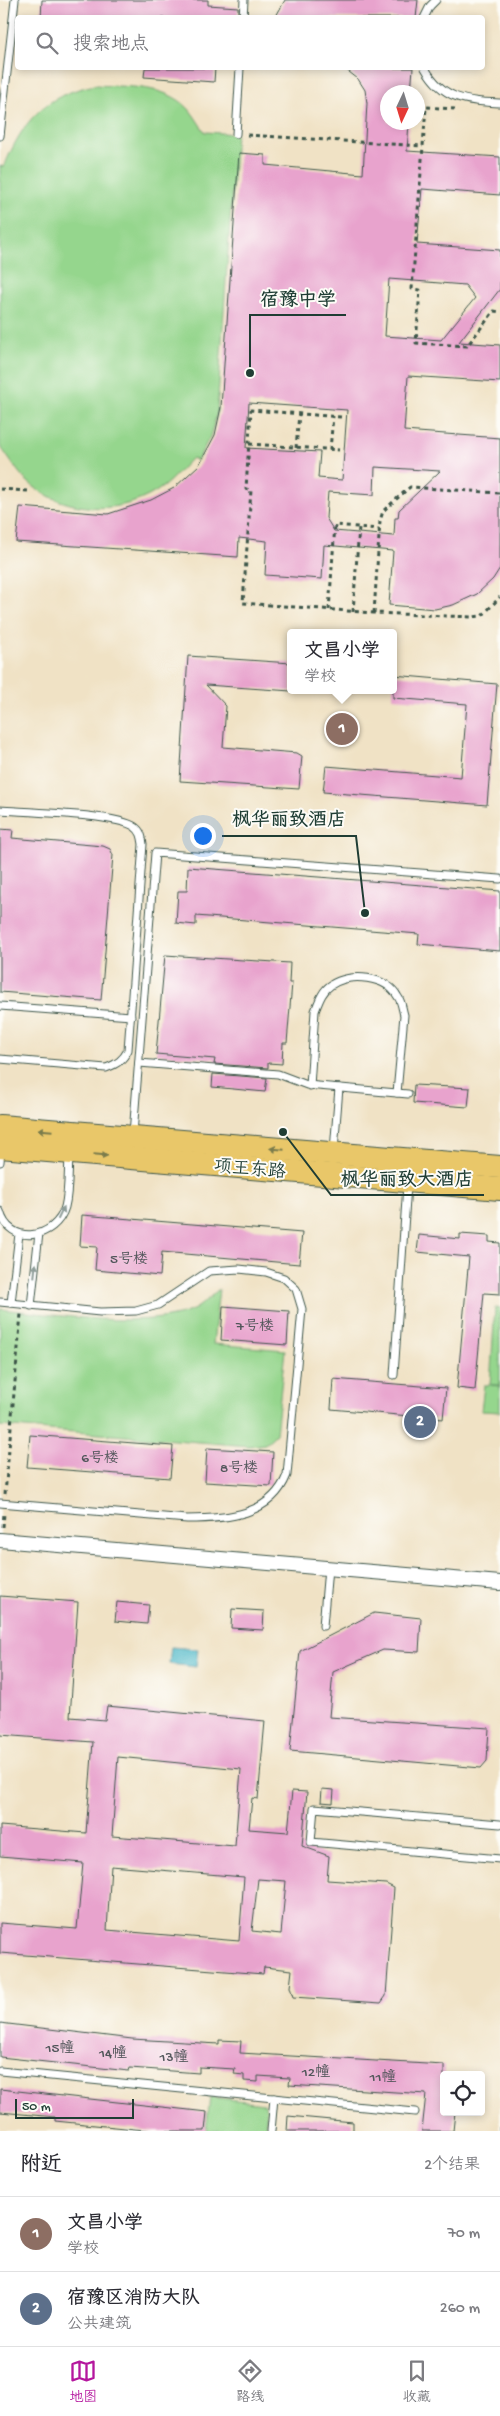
<!DOCTYPE html>
<html lang="zh">
<meta charset="utf-8">
<style>
body{margin:0;font-family:"Gochi Hand","LXGW WenKai TC",sans-serif;background:#f7f7f7;color:#2b2b33}
.controls{position:absolute;right:15px;bottom:15px;display:grid;overflow:hidden;border-radius:5px;box-shadow:0 2px 8px #0003}
.controls button{width:45px;height:45px;display:grid;place-items:center;padding:0;border:0;border-bottom:1px solid #e1e1e2;background:#fff;color:#2b2b33;font:25px sans-serif}
.compass{position:absolute;left:380px;top:85px;width:45px;height:45px;border-radius:50%;background:#fff;box-shadow:0 2px 8px #0003;rotate:184deg}
.scale{position:absolute;left:15px;bottom:12px;width:119px;box-sizing:border-box;padding-left:5px;border:2px solid #1f3d34;border-top:0;font-size:14px;line-height:18px;white-space:nowrap;color:#1f3d34;-webkit-text-stroke:4px #fdfcf7;paint-order:stroke}
.you{position:absolute;left:202px;top:835px;width:18px;height:18px;margin:-12px;border:4px solid #fff;border-radius:50%;background:#1a73e8;box-shadow:0 0 0 8px #1a73e833}
.badge{display:grid;place-items:center;width:32px;height:32px;border-radius:50%;background:#b5179e;color:#fff;font-size:16px;font-weight:700}
.pin{position:absolute;translate:-50% -50%;border:2px solid #fff;box-shadow:0 1px 5px #0006}
.popup{position:absolute;left:287px;top:629px;width:110px;height:65px;box-sizing:border-box;display:grid;place-content:center;border-radius:5px;background:#fff;filter:drop-shadow(0 1px 4px #0005);font-size:16px;white-space:nowrap;color:#7c7c81}
.popup b{font-size:19px;color:#2b2b33}
.popup::after{content:'';position:absolute;left:50%;top:100%;margin-left:-10px;border:10px solid transparent;border-top-color:#fff}
.list{margin:0;padding:0;list-style:none}
h2{display:flex;justify-content:space-between;align-items:center;height:65px;margin:0;padding:0 20px;font-size:21px}
h2 small{font-size:16px;font-weight:400;color:#7c7c81}
.list li{display:grid;grid-template-columns:32px 1fr auto;gap:15px;align-items:center;box-sizing:border-box;height:75px;padding:0 20px;border-top:1px solid #e1e1e2}
.list b{display:block;font-size:19px;white-space:nowrap}
.list p{margin:0;font-size:16px;white-space:nowrap;color:#7c7c81}
.list em{font-size:16px;font-style:normal;color:#7c7c81}
.icon{flex:none;width:28px;height:28px;fill:none;stroke:currentColor;stroke-width:2;stroke-linecap:round;stroke-linejoin:round}
.map{position:relative;flex:none;width:500px;height:2131px;overflow:hidden}
.search{position:absolute;background:#fff;box-shadow:0 2px 8px #0003;left:15px;right:15px;top:15px;height:55px;display:flex;align-items:center;gap:12px;box-sizing:border-box;padding:0 18px;border-radius:5px;color:#7c7c81;font-size:19px}
.sheet{height:215px;background:#fff}
nav{display:flex;justify-content:space-around;align-items:center;box-sizing:border-box;height:70px;border-top:1px solid #e1e1e2;background:#fff;font-size:14px;color:#7c7c81}
nav a{display:grid;justify-items:center;gap:2px}
nav .on{color:#b5179e}
.map>svg:first-child{display:block}
.green{fill:#95d68d;stroke:#5a8a60}
.water{fill:#4bb7c8;stroke:#357a7e}
.building{fill:#e8a3cd;fill-rule:evenodd}
.lines{fill:none;stroke-linecap:round;stroke-linejoin:round}
.lane-casing{stroke:#3e564a;stroke-width:9}
.street-casing{stroke:#3e564a;stroke-width:16}
.primary-casing{stroke:#3e564a;stroke-width:24}
.path{stroke:#3e564a;stroke-width:3;stroke-dasharray:4 4;stroke-linecap:butt}
.lane{stroke:#fff;stroke-width:7}
.street{stroke:#fff;stroke-width:14}
.primary{stroke:#e9c769;stroke-width:22}
.oneway{fill:#7a7b4c}
.oneway2{fill:#8f9e9a}
.labels{text-anchor:middle;stroke-width:4;stroke-linejoin:round;paint-order:stroke}
.number-label{font-size:15px;fill:#51565a}
.street-label{font-size:18px;fill:#1f3d34;stroke:#fdfcf7}
.leader{fill:none;stroke:#1f3d34;stroke-width:2}
.callout-dot{fill:#1f3d34;stroke:#fdfcf7;stroke-width:2}
.callout-label{font-size:19px;text-anchor:middle;font-weight:bold;fill:#1f3d34;stroke:#fdfcf7;stroke-width:4;stroke-linejoin:round;paint-order:stroke}
</style>
<div class="map">
<svg width="500" height="2131" viewBox="0 0 500 2131">
<rect width="100%" height="100%" fill="#fdfcf7"/>
<filter id="ink" filterUnits="userSpaceOnUse"><feTurbulence type="fractalNoise" baseFrequency=".02" numOctaves="2"/><feDisplacementMap in="SourceGraphic" scale="10" xChannelSelector="R" yChannelSelector="G"/><feConvolveMatrix kernelMatrix="1 2 1 2 8 2 1 2 1" color-interpolation-filters="sRGB"/></filter>
<filter id="wash" filterUnits="userSpaceOnUse"><feTurbulence type="fractalNoise" baseFrequency=".0096" numOctaves="4" result="noise"/><feDisplacementMap in="SourceGraphic" scale="20" xChannelSelector="R" yChannelSelector="G"/><feGaussianBlur stdDeviation="1.12" result="paint"/><feColorMatrix in="noise" values="0 0 0 0 0 0 0 0 0 0 0 0 0 0 0 0 0 1.4 0 .05"/><feComposite in="paint" operator="in"/></filter>
<g filter="url(#wash)">
<rect width="100%" height="100%" fill="#f0e2c5"/>
<g class="green">
<path d="M95,85C126,87 166,84 189,109C195,116 199,124 205,132L236,134L217,413L210,437L197,461L192,458C183,467 174,478 164,486C126,516 65,515 28,482C17,472 9,458 0,446V166L4,167C23,120 45,95 95,85Z"/>
<path d="M219,1289L213,1344L285,1350L276,1434L265,1444L249,1446L0,1426V1309C51,1314 150,1331 195,1309C203,1304 211,1296 219,1289Z"/>
<path d="M495,1308H500V1385H491L500,1386V1412L481,1411L484,1385H490Z"/>
<path d="M210,2097L264,2103L267,2108L265,2131H206Z"/>
</g>
<path class="water" d="M171,1647L198,1649L196,1667L169,1664Z"/>
<g id="blocks">
<g class="building">
<path d="M42,0H208V5L238,7V18H41Z"/>
<path d="M285,0H418L416,18H275Z"/>
<path d="M145,68H215L214,82L144,77Z"/>
<path d="M344,68H413L411,92H388V122H409L407,151L500,157V195L422,189L417,244L500,250V289L459,342L500,345V382L408,376L404,431L500,438V568L493,579L477,594L453,605L435,609L389,605L393,551L324,545L322,579L265,575L267,541L239,538L238,557L16,542L20,507L108,514L151,500L174,488L199,465L215,435L221,407L239,153L265,155V165L363,174L367,103L365,90L358,79ZM389,279L465,285L475,298L441,340L385,336ZM249,403L347,410L342,480L318,478L320,452L246,448ZM375,467L440,471L399,510L398,518H395L394,536L334,531L326,518L328,492L374,495Z"/>
<path d="M188,656L291,663V691L206,685L226,706L223,747L297,753L302,756L299,789L180,781Z"/>
<path d="M393,675L497,684L487,805L323,792L326,766L461,777L467,704L393,698Z"/>
<path d="M0,829L13,830L12,838L103,846L110,849L113,855L101,1000L0,992Z"/>
<path d="M188,867L500,891V951L418,944L419,934L196,916V925L176,923L178,891H187Z"/>
<path d="M165,955L290,963L289,983H292L287,1043H283L282,1064L268,1063V1068L214,1064L215,1059L156,1054Z"/>
<path d="M213,1074L267,1078L265,1092L212,1087Z"/>
<path d="M414,1085L470,1088L468,1107L413,1103Z"/>
<path d="M82,1215L302,1233L299,1264L162,1252L160,1276L95,1270L97,1247L80,1246Z"/>
<path d="M460,1234L489,1236V1242L500,1243V1294L484,1293L475,1390L457,1388L469,1257L417,1252L419,1235L460,1239Z"/>
<path d="M223,1306L289,1311L287,1345L221,1340Z"/>
<path d="M333,1379L446,1388L443,1419L331,1409Z"/>
<path d="M30,1435L173,1446L170,1478L27,1467Z"/>
<path d="M207,1448L273,1452L271,1486L205,1482Z"/>
<path d="M0,1596L78,1602L70,1717L105,1720L107,1706L265,1721L258,1799L252,1798L249,1829L288,1832L292,1791L307,1792L302,1846L329,1856L327,1880L386,1884L394,1888L386,1996L381,2003L293,1997L290,1987L292,1970L264,1967L263,1974L0,1953V1923L77,1929L83,1863L0,1856V1826L86,1833L93,1742L0,1735ZM118,1757L241,1769L235,1846L112,1836ZM111,1866L244,1877L239,1941L107,1930ZM258,1879L286,1881L281,1934L252,1931Z"/>
<path d="M117,1602L149,1605L147,1624L115,1621Z"/>
<path d="M232,1609L264,1611L263,1630L231,1628Z"/>
<path d="M374,1613L421,1618L419,1652L383,1650L333,1672L329,1717L489,1728L487,1761L481,1768L290,1751L300,1651Z"/>
<path d="M322,1789L334,1790L333,1803L321,1802Z"/>
<path d="M0,2023L132,2039L219,2044V2040L241,2041L240,2053L444,2065V2112H455L453,2131H422L426,2094L289,2085L290,2078L258,2076V2082L244,2081V2075L234,2074L235,2069L199,2067V2073L130,2068L129,2071L0,2057Z"/>
<path d="M0,2089L207,2112L205,2131H155L55,2121V2117L0,2112Z"/>
<path d="M288,2116L353,2122V2131H287Z"/>
</g>
</g>
</g>
<g filter="url(#ink)">
<use href="#blocks" fill-opacity="0" stroke="#3e564a" stroke-width="1"/>
<g class="lines">
<defs>
<g id="lane">
<path d="M243,18L244,0"/>
<path d="M424,18L430,6L436,0"/>
<path d="M425,68C443,100 466,101 500,103"/>
<path d="M236,134L240,68"/>
<path d="M0,136L15,0"/>
<path d="M0,810C27,812 117,814 135,827C141,831 142,837 143,844L128,1050C123,1060 117,1064 106,1068L0,1059"/>
<path d="M0,1006L131,1016"/>
<path d="M139,1063L278,1074L307,1085L408,1094"/>
<path d="M310,1086L315,1011C319,1001 322,991 331,985C350,972 387,976 398,997C402,1002 402,1009 404,1015L397,1093"/>
<path d="M133,1134L155,853L500,879"/>
<path d="M334,1150L339,1088"/>
<path d="M0,1162L1,1149"/>
<path d="M0,1211C9,1247 56,1239 65,1207C69,1191 68,1172 69,1156"/>
<path d="M0,1302L100,1312L136,1311L158,1305L209,1271L239,1269L266,1272L284,1278L296,1289L302,1309L287,1475C271,1516 226,1519 187,1519L0,1503"/>
<path d="M11,1303L19,1234"/>
<path d="M31,1306L39,1233"/>
<path d="M394,1375L407,1185"/>
<path d="M323,1626L328,1568"/>
<path d="M500,1824L314,1808L311,1842L500,1859"/>
<path d="M0,2071L415,2112"/>
<path d="M271,2131L274,2098"/>
</g>
<path id="street" d="M0,1540L500,1583"/>
<g id="primary">
<path d="M0,1126L500,1167"/>
<path d="M0,1147L500,1189"/>
</g>
</defs>
<use href="#lane" class="lane-casing"/>
<use href="#street" class="street-casing"/>
<use href="#primary" class="primary-casing"/>
<g class="path">
<path d="M455,109L426,107L412,289L420,290L416,343L467,346L494,311L500,312"/>
<path d="M247,135L423,146"/>
<path d="M341,417L251,410L246,489L251,490L243,603L374,613L472,617L482,616L500,597"/>
<path d="M249,444L339,450"/>
<path d="M296,448L299,414"/>
<path d="M330,450L333,416"/>
<path d="M0,489L28,491"/>
<path d="M329,610L335,525L379,529"/>
<path d="M353,612L359,527"/>
<path d="M374,613L380,521L383,511L410,487L500,493"/>
<path d="M5,1494L21,1314"/>
<path d="M3,1527L4,1513"/>
<path d="M500,2131V2126"/>
</g>
<use href="#lane" class="lane"/>
<use href="#street" class="street"/>
<use href="#primary" class="primary"/>
</g>
<defs><path id="oneway-solid" d="M-6-.8H1V-3.2L6.5 0L1 3.2V.8H-6Z" transform="scale(1.25)"/></defs>
<g class="oneway">
<use href="#oneway-solid" transform="translate(45 1130) rotate(-175)"/>
<use href="#oneway-solid" transform="translate(277 1149) rotate(-175)"/>
<use href="#oneway-solid" transform="translate(101 1155) rotate(5)"/>
</g>
<g class="oneway2">
<use href="#oneway-solid" transform="translate(61 1213) rotate(-64)"/>
<use href="#oneway-solid" transform="translate(35 1270) rotate(-84)"/>
</g>
</g>
<g class="labels">
<g class="number-label">
<text x="129" y="1263">5号楼</text>
<text x="255" y="1330">7号楼</text>
<text x="100" y="1462">6号楼</text>
<text x="239" y="1472">8号楼</text>
<text x="60" y="2052">15幢</text>
<text x="113" y="2057">14幢</text>
<text x="174" y="2061">13幢</text>
<text x="316" y="2076">12幢</text>
<text x="383" y="2081">11幢</text>
</g>
<g class="street-label">
<text transform="translate(250 1168) rotate(5)" y="6">项王东路</text>
</g>
</g>
<path class="leader" d="M250 373L250 315H346M365 913L356 836H222M283 1132L331 1195H484"/>
<g class="callout-dot">
<circle cx="250" cy="373" r="5"/>
<circle cx="365" cy="913" r="5"/>
<circle cx="283" cy="1132" r="5"/>
</g>
<g class="callout-label">
<text x="298" y="305">宿豫中学</text>
<text x="289" y="825">枫华丽致酒店</text>
<text x="407" y="1185">枫华丽致大酒店</text>
</g>
</svg>
<div class="controls">
<button><svg class="icon" aria-label="locate" viewBox="0 0 24 24"><circle cx="12" cy="12" r="6"/><path d="M12 2v4M12 18v4M2 12h4M18 12h4"/></svg></button>
</div>
<svg class="compass" viewBox="-18 -18 36 36"><path d="M0-13l5 13h-10z" fill="#e53935"/><path d="M0 13l5-13h-10z" fill="#7c7c81"/></svg>
<div class="scale">50 m</div>
<div class="you"></div>
<div class="pin badge" style="left:342px;top:729px;background:#8d6e63">1</div>
<div class="popup"><b>文昌小学</b>学校</div>
<div class="pin badge" style="left:420px;top:1422px;background:#5c6f8a">2</div>
<div class="search"><svg class="icon" aria-label="search" viewBox="0 0 24 24"><circle cx="10" cy="10" r="6"/><path d="M15 15l6 6"/></svg>搜索地点</div>
</div>
<section class="sheet">
<h2>附近<small>2个结果</small></h2>
<ul class="list">
<li><span class="badge" style="background:#8d6e63">1</span><div><b>文昌小学</b><p>学校</p></div><em>70 m</em></li>
<li><span class="badge" style="background:#5c6f8a">2</span><div><b>宿豫区消防大队</b><p>公共建筑</p></div><em>260 m</em></li>
</ul>
</section>
<nav>
<a class="on"><svg class="icon" aria-label="map" viewBox="0 0 24 24"><path d="M3 6l6-2 6 2 6-2v14l-6 2-6-2-6 2zM9 4v14M15 6v14"/></svg>地图</a>
<a><svg class="icon" aria-label="directions" viewBox="0 0 24 24"><path d="M12 3l9 9-9 9-9-9zM9 14v-3h6M13 9l2 2-2 2"/></svg>路线</a>
<a><svg class="icon" aria-label="saved" viewBox="0 0 24 24"><path d="M7 4h10v16l-5-4-5 4z"/></svg>收藏</a>
</nav>
